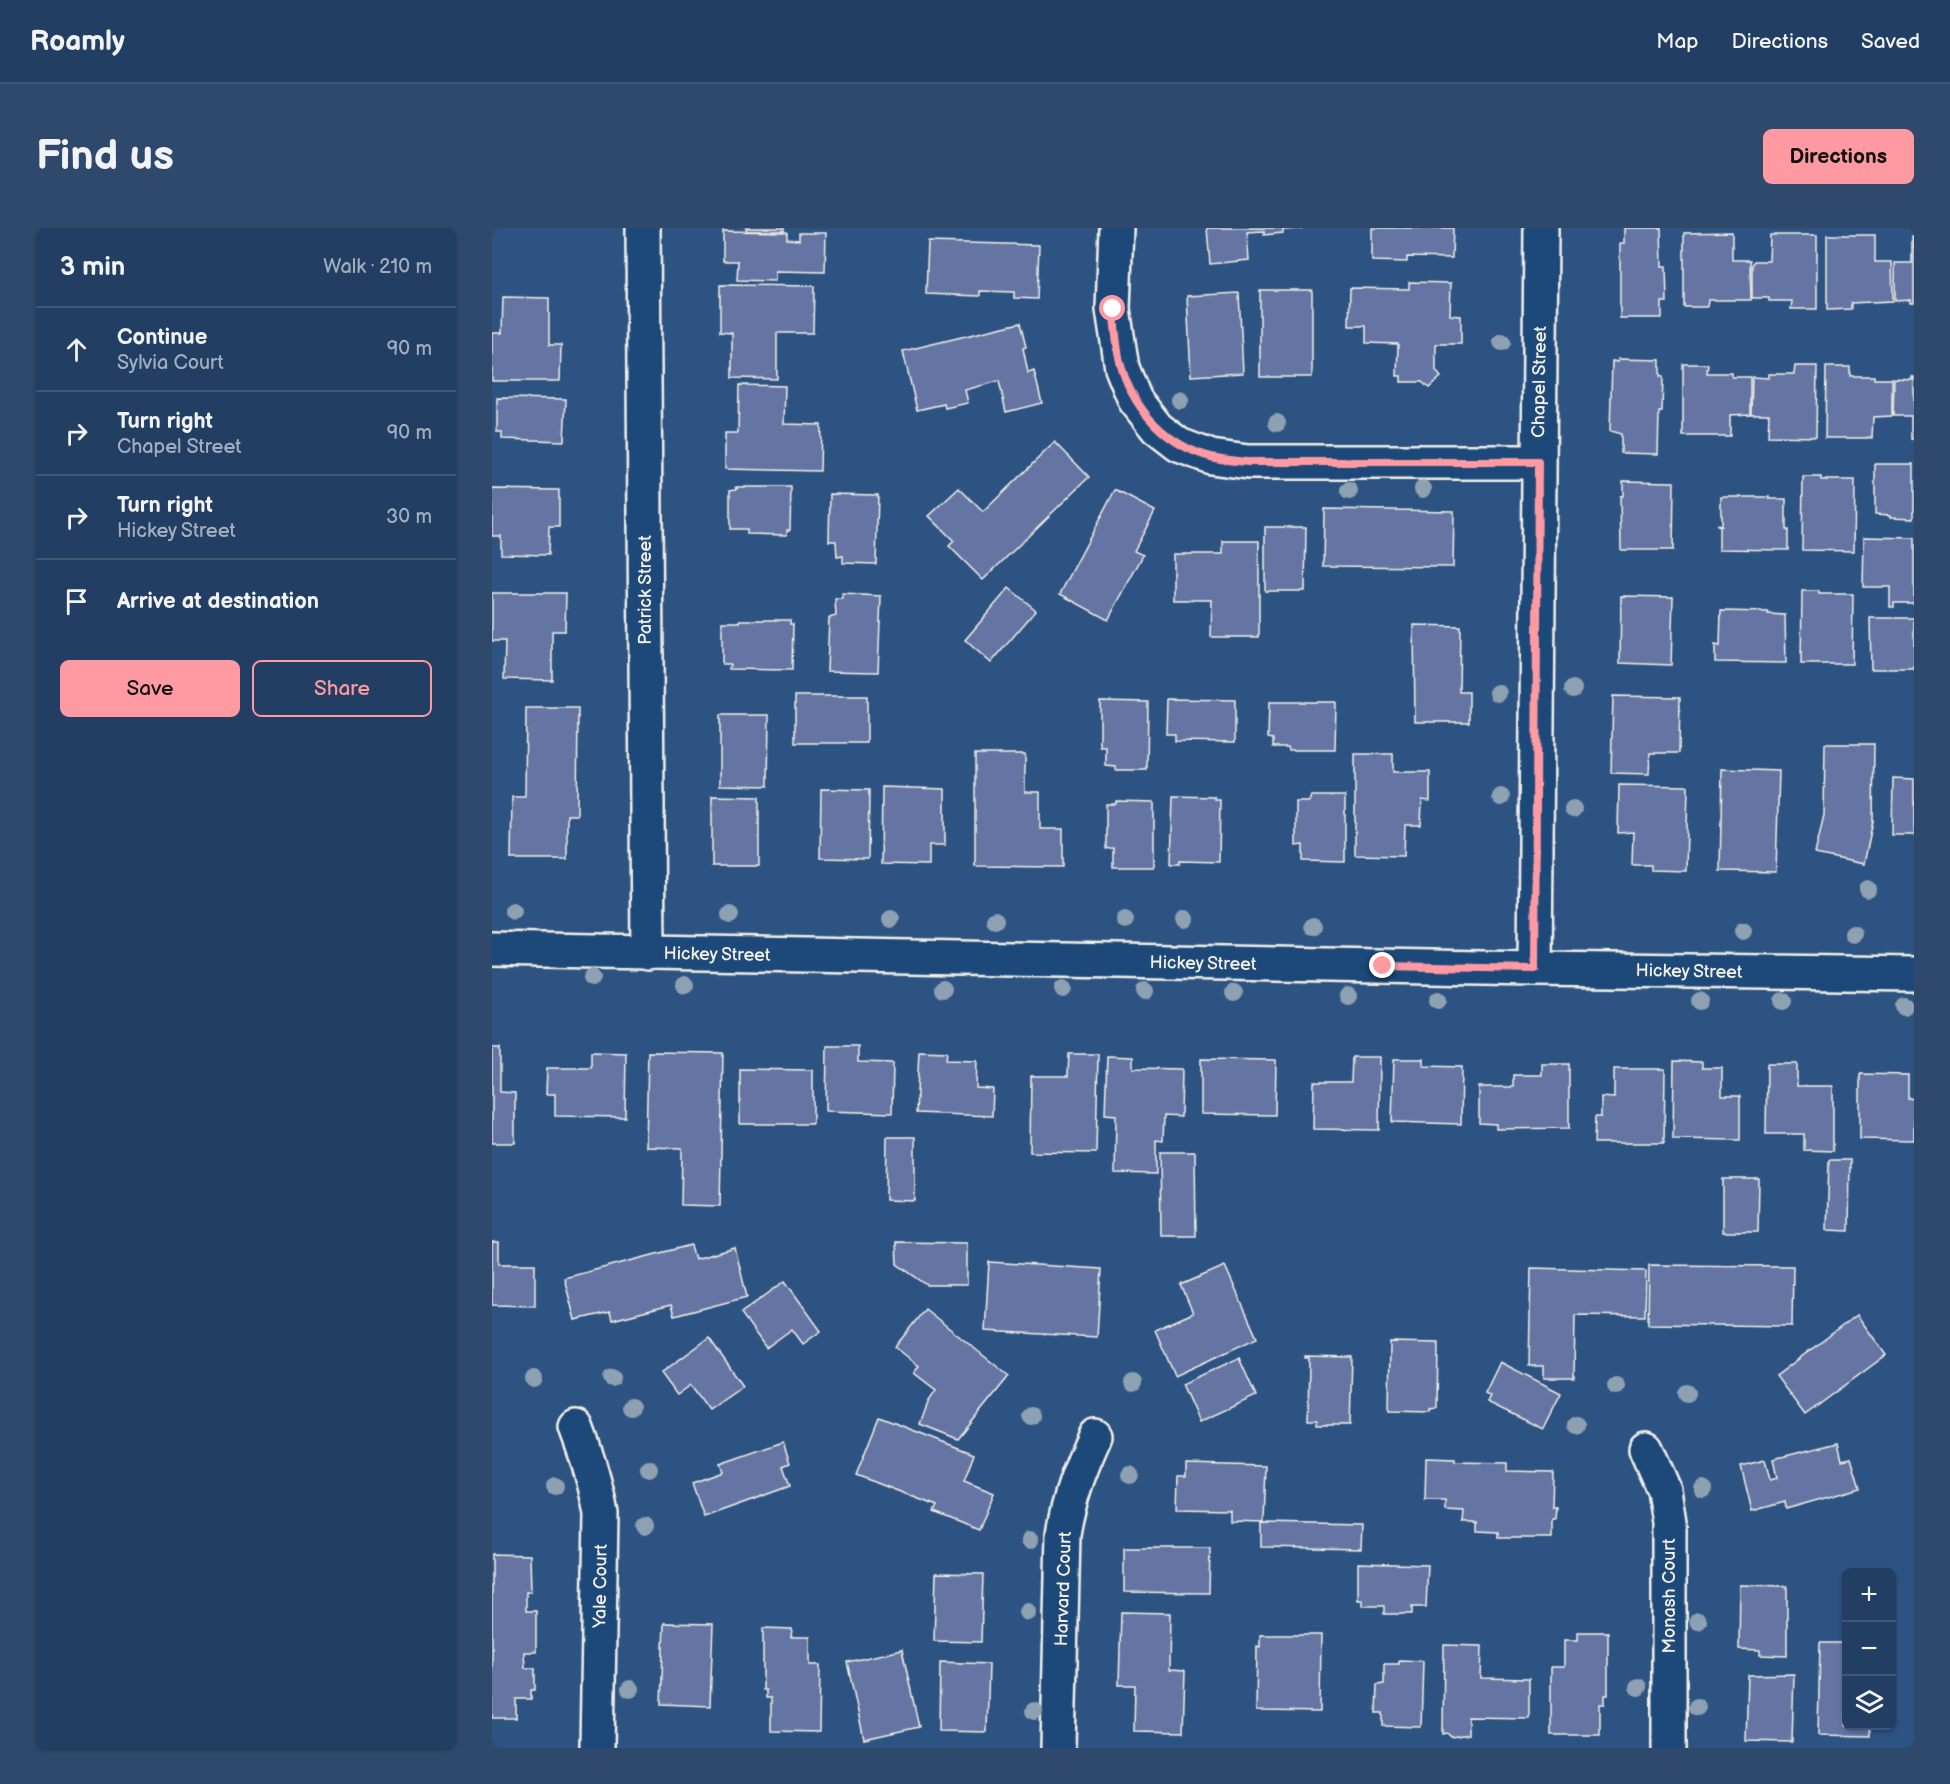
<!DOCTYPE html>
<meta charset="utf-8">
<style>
body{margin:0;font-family:"Balsamiq Sans",sans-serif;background:#2e496b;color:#f1f3f6}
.controls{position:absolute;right:18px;bottom:18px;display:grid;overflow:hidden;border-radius:9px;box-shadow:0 2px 4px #0004}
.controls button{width:54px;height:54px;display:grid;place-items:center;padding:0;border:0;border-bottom:2px solid #3f5777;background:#223e62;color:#f1f3f6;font:30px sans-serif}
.stop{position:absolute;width:18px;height:18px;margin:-14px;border:4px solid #ff9aa2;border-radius:50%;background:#fff}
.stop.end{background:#ff9aa2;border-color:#fff;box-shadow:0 2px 6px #0008}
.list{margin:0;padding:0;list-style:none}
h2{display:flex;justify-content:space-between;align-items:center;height:78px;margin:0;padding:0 24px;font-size:26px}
h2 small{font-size:20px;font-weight:400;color:#a2aebe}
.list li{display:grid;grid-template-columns:39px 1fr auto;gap:18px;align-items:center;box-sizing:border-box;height:84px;padding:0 24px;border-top:2px solid #3f5777}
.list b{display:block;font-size:22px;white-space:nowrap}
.list p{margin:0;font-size:20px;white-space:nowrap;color:#a2aebe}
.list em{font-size:20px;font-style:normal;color:#a2aebe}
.actions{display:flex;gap:12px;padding:18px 24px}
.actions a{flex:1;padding:14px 0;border:2px solid #ff9aa2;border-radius:9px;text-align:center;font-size:21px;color:#ff9aa2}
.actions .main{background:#ff9aa2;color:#111}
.icon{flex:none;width:33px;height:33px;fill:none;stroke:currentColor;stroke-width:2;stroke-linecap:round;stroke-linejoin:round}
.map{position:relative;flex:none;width:1422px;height:1520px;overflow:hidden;border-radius:9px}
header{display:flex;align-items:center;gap:36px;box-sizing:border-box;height:84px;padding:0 30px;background:#223e62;border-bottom:2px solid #3f5777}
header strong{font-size:28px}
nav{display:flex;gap:33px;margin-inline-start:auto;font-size:21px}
.intro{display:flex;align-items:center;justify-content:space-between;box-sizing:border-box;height:144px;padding:0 36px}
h1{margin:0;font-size:42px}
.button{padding:15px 27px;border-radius:9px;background:#ff9aa2;color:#111;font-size:21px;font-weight:700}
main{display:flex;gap:36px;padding:0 36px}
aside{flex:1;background:#223e62;border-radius:9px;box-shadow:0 2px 4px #0004}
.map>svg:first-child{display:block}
.building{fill:#6575a3;stroke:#f4f1e8;stroke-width:1.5}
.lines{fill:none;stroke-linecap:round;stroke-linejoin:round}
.minor-casing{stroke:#f4f1e8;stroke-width:38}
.minor{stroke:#1f4a7a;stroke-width:33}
.tree{fill:#8ea1b2}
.route{stroke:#ff9aa2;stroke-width:8}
.labels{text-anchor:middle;stroke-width:5;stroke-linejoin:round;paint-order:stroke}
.street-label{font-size:18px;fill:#f4f1e8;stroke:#1f4a7a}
</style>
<header>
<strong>Roamly</strong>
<nav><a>Map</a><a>Directions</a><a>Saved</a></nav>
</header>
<div class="intro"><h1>Find us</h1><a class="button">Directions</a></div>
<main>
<aside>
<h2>3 min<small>Walk · 210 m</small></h2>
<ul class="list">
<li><svg class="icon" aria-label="ahead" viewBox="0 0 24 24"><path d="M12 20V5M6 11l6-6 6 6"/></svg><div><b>Continue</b><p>Sylvia Court</p></div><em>90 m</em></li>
<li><svg class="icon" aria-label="right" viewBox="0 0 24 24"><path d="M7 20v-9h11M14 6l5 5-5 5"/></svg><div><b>Turn right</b><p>Chapel Street</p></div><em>90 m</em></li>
<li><svg class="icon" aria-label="right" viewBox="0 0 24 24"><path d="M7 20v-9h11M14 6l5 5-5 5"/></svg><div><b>Turn right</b><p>Hickey Street</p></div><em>30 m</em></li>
<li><svg class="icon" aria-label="arrive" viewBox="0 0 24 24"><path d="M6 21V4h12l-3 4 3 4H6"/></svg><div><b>Arrive at destination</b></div></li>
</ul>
<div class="actions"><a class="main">Save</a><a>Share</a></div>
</aside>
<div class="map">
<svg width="1422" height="1520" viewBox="0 0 1422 1520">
<rect width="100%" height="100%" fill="#2d5382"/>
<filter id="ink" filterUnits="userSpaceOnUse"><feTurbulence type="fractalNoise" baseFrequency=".0167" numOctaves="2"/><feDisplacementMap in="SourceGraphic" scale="12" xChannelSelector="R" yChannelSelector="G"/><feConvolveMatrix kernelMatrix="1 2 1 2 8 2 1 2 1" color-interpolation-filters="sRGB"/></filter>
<g filter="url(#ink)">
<g class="building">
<rect x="254" y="0" width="38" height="3"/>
<path d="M715,0H809V1L791,2V5L772,7V3L755,4L757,32L718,36Z"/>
<path d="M880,0H961L960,30L915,29V34L880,33Z"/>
<path d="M1132,0H1169L1170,38H1174L1175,74H1170V90H1128V15H1132Z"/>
<path d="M231,3L295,4V11L307,12V5H334L333,44L283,43V53L245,52L246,33H231Z"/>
<path d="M1240,4V32H1258L1259,72H1216L1215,79H1192V5Z"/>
<path d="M1278,7H1325V81H1299L1300,73H1277V70H1260V37L1262,33H1277Z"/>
<path d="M1335,7H1383V34H1400L1401,73L1359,75V81L1335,82Z"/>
<path d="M1420,9H1422V75H1419V72L1403,73V35H1420Z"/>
<path d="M436,14L547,17L545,71L522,70V64L488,63V68L434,66Z"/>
<path d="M917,54L959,55L958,87L969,88V116H944V143L949,149L937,160L930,154H909V148H905L906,116L874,115V98H857L858,60L917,61Z"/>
<path d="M228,57L322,58L321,105H285V151L240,150V105L228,104Z"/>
<rect x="768" y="62" width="52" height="87"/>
<path d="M747,65L751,145L699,148L695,68Z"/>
<path d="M11,69L57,70V117H69L68,153H0V105H10Z"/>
<path d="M528,95L534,119L531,120L536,145L542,143L550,175L514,184L507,153L473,162L476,175L453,180L452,176L425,182L411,123Z"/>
<path d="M1126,131L1168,132V148H1171L1170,184H1167L1166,226L1129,225V206L1118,203L1120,133L1126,134Z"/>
<path d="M1191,136H1216L1215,145H1240V149H1258V186L1238,187V208H1191Z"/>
<path d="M1303,138H1325L1324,209L1276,208L1277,186H1259L1260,149L1277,150V146H1302Z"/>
<path d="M1334,139H1358V148H1382V151H1400V188L1381,189L1380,210H1333Z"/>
<path d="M1420,149H1422V211H1419V188H1401L1402,151L1420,152Z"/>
<path d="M247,157L293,158L292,196L329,197L328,243L233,241V205H246Z"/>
<path d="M5,170L74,171L72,213L10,211V204H5Z"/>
<path d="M563,214L597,249L491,352L457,318L462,313L437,288L467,260L491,284Z"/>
<path d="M1383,236H1422V290L1399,289V287L1383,286Z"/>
<path d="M1311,249H1329V252H1363L1362,323L1310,322Z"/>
<path d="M1131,253L1182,254L1181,322H1129L1128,268H1131Z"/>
<path d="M244,259H299L298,302H295V307L255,306V301H238V262L245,261Z"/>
<path d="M0,261L67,262V299H57L56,327L9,326V308H0Z"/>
<path d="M623,262L663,283L642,323L651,327L616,392L568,366Z"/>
<path d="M338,266L386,267L384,336L351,335V328L345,329L344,313H337Z"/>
<path d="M1229,269H1277V271H1294V302H1296V322L1227,321V299L1224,297L1229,298Z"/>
<path d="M832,281L962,283L961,339L831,338Z"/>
<path d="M773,299H814L813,363H773Z"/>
<path d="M1372,309L1422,310V375H1402V379H1398V359H1371Z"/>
<path d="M731,313H767V409H719L720,372H681V326H731Z"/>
<path d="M517,360L544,382L499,435L473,412Z"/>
<path d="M1310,363H1327V366H1361L1360,436H1309Z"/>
<path d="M0,365H74L73,403H60V452L12,451L13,413H0Z"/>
<path d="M350,366L389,368L386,444L335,443L337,390L344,388L343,371H351Z"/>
<path d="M1129,368L1181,369L1179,437L1128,435Z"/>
<path d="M1229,383L1276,384V386L1293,387L1294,435L1223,434V417L1228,418Z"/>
<path d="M1378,390H1422V441H1379Z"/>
<path d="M248,392H298V396H301L300,442L237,441L238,436H230V394H248Z"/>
<path d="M922,397L968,398L967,464H977V494H923Z"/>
<rect x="303" y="468" width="72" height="47"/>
<path d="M1121,468L1188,469L1187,525H1158L1157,546L1119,545Z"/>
<path d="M675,471L743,472V514L683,513V506H674Z"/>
<path d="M608,473L656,474L655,542H624V539L614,538V519H608Z"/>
<path d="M777,474H844L843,522H797L796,519H781V511L776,510Z"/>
<path d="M34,480H86L85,587H75V631H19L20,569H33Z"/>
<path d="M228,487H277L276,558L228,557Z"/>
<path d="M1333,516H1382L1381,593L1372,636L1323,626L1332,587Z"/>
<path d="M483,526H533V564H548V601H571V639L483,638Z"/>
<path d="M863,526H901V544H938V573L930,572L929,597H913L912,628L863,627Z"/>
<path d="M1230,541L1287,543L1284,644L1228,643Z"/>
<path d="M1401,550L1422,551V607H1400Z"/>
<path d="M1127,557L1196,558L1194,643L1159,642V637H1140L1141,604L1126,605Z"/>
<path d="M390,559L453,561V617H437V637L389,636Z"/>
<path d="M329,561L377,562L376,631L328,630Z"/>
<path d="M220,568L267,569V638H220Z"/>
<path d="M681,568L723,569V572H728L727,634L688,633V636H679Z"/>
<path d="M819,568H853V634L811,633V617L804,618V574H817Z"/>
<path d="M624,573L662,574V639H621V620L614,621V576H624Z"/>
<path d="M335,818H366V834L401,835L400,885L334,883Z"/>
<path d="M0,820H8V864L23,865V915H0Z"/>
<path d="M427,823L455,824L454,832L485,833L484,860L501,861L500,888L424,885Z"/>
<path d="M99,824L134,825L133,889L63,888V866H54L55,840H99Z"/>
<path d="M156,824L231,825L228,978L189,977L190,920L154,919Z"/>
<path d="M577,826H606L604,925L538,924L539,848H576Z"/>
<path d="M615,828L641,829V840L690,841L689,889L672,888L671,913L664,912V946L623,945L624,887L613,886Z"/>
<path d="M860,829H888L887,902L821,901L822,854H859Z"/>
<path d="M709,831L784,832L783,887L709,886Z"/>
<path d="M902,831H932V838L970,839L969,896L900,894Z"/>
<path d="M1182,833L1210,834V840H1230V868H1248V912L1181,911Z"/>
<path d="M1050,836H1077V900L1004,901V896L987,895V859H1021V847H1050Z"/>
<path d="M1275,836H1305V858H1341V923L1312,922V906H1274Z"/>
<path d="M248,841L321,842V896H248Z"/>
<path d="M1122,841H1173L1172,915H1102L1103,889H1109V869L1122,870Z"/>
<path d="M1368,846L1416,847V870L1422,871V912L1368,911Z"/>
<path d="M395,909H423V973L394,972Z"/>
<path d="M668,924H703L704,1008H669Z"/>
<path d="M1337,932H1358L1357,1003L1335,1002Z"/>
<path d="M1231,951H1267L1266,1004H1231Z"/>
<path d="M0,1014H7V1036H43V1078L0,1077Z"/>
<path d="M404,1014L475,1015V1057H435L405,1036Z"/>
<path d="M199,1017L203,1031L243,1020L255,1069L182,1088L179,1077L120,1092L118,1084L83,1092L72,1050Z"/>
<path d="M497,1034L609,1041L605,1109L493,1103Z"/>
<path d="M1157,1037L1301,1038L1300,1098L1156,1096Z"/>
<path d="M733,1038L765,1110L683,1148L663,1102L701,1085L689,1057Z"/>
<path d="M1039,1040L1154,1043L1153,1088L1083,1087L1082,1150H1052V1138H1037Z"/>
<path d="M293,1053L329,1103L311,1116L300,1101L274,1120L249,1085Z"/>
<path d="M433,1081L517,1148L466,1211L428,1196L437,1172L444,1162L422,1145L427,1138L403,1119Z"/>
<path d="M1365,1087L1394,1127L1313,1187L1284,1148Z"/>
<path d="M217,1110L251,1158L217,1182L199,1157L185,1167L169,1145Z"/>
<path d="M898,1114L946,1115L945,1180L938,1181V1184L897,1183Z"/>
<path d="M813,1128L860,1129L858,1197H825V1192H816L817,1130H813Z"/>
<path d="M747,1130L764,1168L707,1194L690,1156Z"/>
<path d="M1008,1134L1069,1165L1051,1201L995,1174L998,1168L993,1165Z"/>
<path d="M387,1189L482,1226L472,1253L502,1265L487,1302L442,1284L445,1278L364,1247Z"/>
<path d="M291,1214L298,1235L291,1238L298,1258L212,1289L200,1255L231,1244L228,1236Z"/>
<path d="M1346,1215L1350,1232L1359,1230L1368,1260L1294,1281L1293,1274L1260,1283L1249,1238L1273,1232L1278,1252L1285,1250L1281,1231Z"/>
<path d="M934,1230L963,1231V1234L1015,1235V1243L1061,1244L1060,1279H1064L1063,1291H1060V1310H1006V1304L985,1303V1294H971L972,1283L953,1282V1272H933Z"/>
<path d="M694,1236L774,1238L772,1294L738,1293V1282L685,1281L686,1248H694Z"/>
<path d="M769,1295L870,1297L869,1321L769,1319Z"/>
<path d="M632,1320H718L717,1365L632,1364Z"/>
<path d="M0,1326L38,1327L39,1364H34V1383H44V1424H32L33,1440H43V1462H39V1471H24V1490H0Z"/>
<path d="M866,1335L936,1337L934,1379H920V1386H892V1378H871V1372H866Z"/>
<path d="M444,1345L491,1346L489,1414L442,1413Z"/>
<path d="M1248,1357L1295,1358V1428L1268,1427V1422L1247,1421Z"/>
<path d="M629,1384L678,1385L677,1442L693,1443L691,1504L642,1503L643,1457H627Z"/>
<path d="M172,1395L221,1396L218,1478L169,1476Z"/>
<path d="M271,1400L300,1401L299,1409H318V1437H328L327,1504L279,1503V1470H274V1462H271Z"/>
<path d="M1086,1404H1116V1467H1113V1476H1108V1507H1059V1439H1072V1412H1086Z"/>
<path d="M768,1407H829L828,1484L764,1483L765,1418L768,1419Z"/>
<path d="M1328,1415H1354V1498H1378V1508L1326,1507Z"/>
<path d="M952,1417L990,1418L989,1450L1037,1451V1490L976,1489V1506L959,1509L955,1505L951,1506Z"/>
<path d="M410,1422L427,1499L372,1511L355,1434Z"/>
<path d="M907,1432L931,1433L929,1499L891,1498V1485H884L885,1457L892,1456V1436H907Z"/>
<path d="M448,1434L497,1436L495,1504L447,1503Z"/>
<path d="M1302,1446L1300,1514L1254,1513L1256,1447Z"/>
</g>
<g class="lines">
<defs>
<g id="minor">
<path d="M151,0L156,725"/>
<path d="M624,0L621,81L630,140L643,172L665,200L687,217L719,229L756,234H1046"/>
<path d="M0,721L1043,741L1422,746"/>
<path d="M1043,741L1049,0"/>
<path d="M84,1199C95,1228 104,1256 109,1286L105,1520"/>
<path d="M1154,1221L1172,1262L1177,1294V1520"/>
<path d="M566,1520L571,1306C577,1269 588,1241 603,1208"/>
</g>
</defs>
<use href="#minor" class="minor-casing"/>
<use href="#minor" class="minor"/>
</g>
<g class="tree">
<circle cx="1010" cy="114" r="9"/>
<circle cx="688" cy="172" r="9"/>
<circle cx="785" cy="195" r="9"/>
<circle cx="931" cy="261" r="9"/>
<circle cx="857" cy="263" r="9"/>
<circle cx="1081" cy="461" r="9"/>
<circle cx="1006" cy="465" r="9"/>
<circle cx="1009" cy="569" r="9"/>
<circle cx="1081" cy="581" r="9"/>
<circle cx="1376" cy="661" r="9"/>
<circle cx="21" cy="683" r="9"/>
<circle cx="238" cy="687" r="9"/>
<circle cx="399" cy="691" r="9"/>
<circle cx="693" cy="691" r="9"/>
<circle cx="503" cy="692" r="9"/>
<circle cx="633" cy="692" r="9"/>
<circle cx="821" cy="698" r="9"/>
<circle cx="1251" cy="703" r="9"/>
<circle cx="1361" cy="706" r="9"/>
<circle cx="100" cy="750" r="9"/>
<circle cx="193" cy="757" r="9"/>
<circle cx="451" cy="761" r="9"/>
<circle cx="571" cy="761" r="9"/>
<circle cx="653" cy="763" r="9"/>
<circle cx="742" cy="765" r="9"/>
<circle cx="856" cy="768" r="9"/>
<circle cx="946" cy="772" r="9"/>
<circle cx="1208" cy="773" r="9"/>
<circle cx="1291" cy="773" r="9"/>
<circle cx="1412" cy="778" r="9"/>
<circle cx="120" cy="1150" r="9"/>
<circle cx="42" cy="1151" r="9"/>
<circle cx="641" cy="1155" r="9"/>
<circle cx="1124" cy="1158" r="9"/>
<circle cx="1195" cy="1165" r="9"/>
<circle cx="139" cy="1179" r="9"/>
<circle cx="539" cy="1188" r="9"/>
<circle cx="1084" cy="1197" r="9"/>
<circle cx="157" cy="1241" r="9"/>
<circle cx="638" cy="1247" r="9"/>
<circle cx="63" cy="1258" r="9"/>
<circle cx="1211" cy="1261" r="9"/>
<circle cx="153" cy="1298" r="9"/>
<circle cx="538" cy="1312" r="9"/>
<circle cx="536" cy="1384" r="9"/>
<circle cx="1206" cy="1393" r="9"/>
<circle cx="1146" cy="1459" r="9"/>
<circle cx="138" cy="1461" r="9"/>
<circle cx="1205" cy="1479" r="9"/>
<circle cx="542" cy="1483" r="9"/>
</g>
</g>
<g class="lines" filter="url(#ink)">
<path class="route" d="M621,81C624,101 624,123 630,141C643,183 676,218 719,229C731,232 744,233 756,234H1046L1043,741L891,738"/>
</g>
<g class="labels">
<g class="street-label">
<text transform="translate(1047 154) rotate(-89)" y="6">Chapel Street</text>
<text transform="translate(153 362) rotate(-90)" y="6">Patrick Street</text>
<text transform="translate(225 726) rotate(1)" y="6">Hickey Street</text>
<text transform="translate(711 735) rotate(1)" y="6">Hickey Street</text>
<text transform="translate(1197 743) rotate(1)" y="6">Hickey Street</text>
<text transform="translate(108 1358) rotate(-89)" y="6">Yale Court</text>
<text transform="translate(571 1361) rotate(-88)" y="6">Harvard Court</text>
<text transform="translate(1177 1368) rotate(-90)" y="6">Monash Court</text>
</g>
</g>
</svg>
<div class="controls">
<button>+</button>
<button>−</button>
<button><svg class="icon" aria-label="layers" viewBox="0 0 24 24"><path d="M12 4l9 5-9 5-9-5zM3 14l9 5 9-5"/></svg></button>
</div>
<div class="stop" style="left:621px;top:81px"></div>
<div class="stop end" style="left:891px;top:738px"></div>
</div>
</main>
